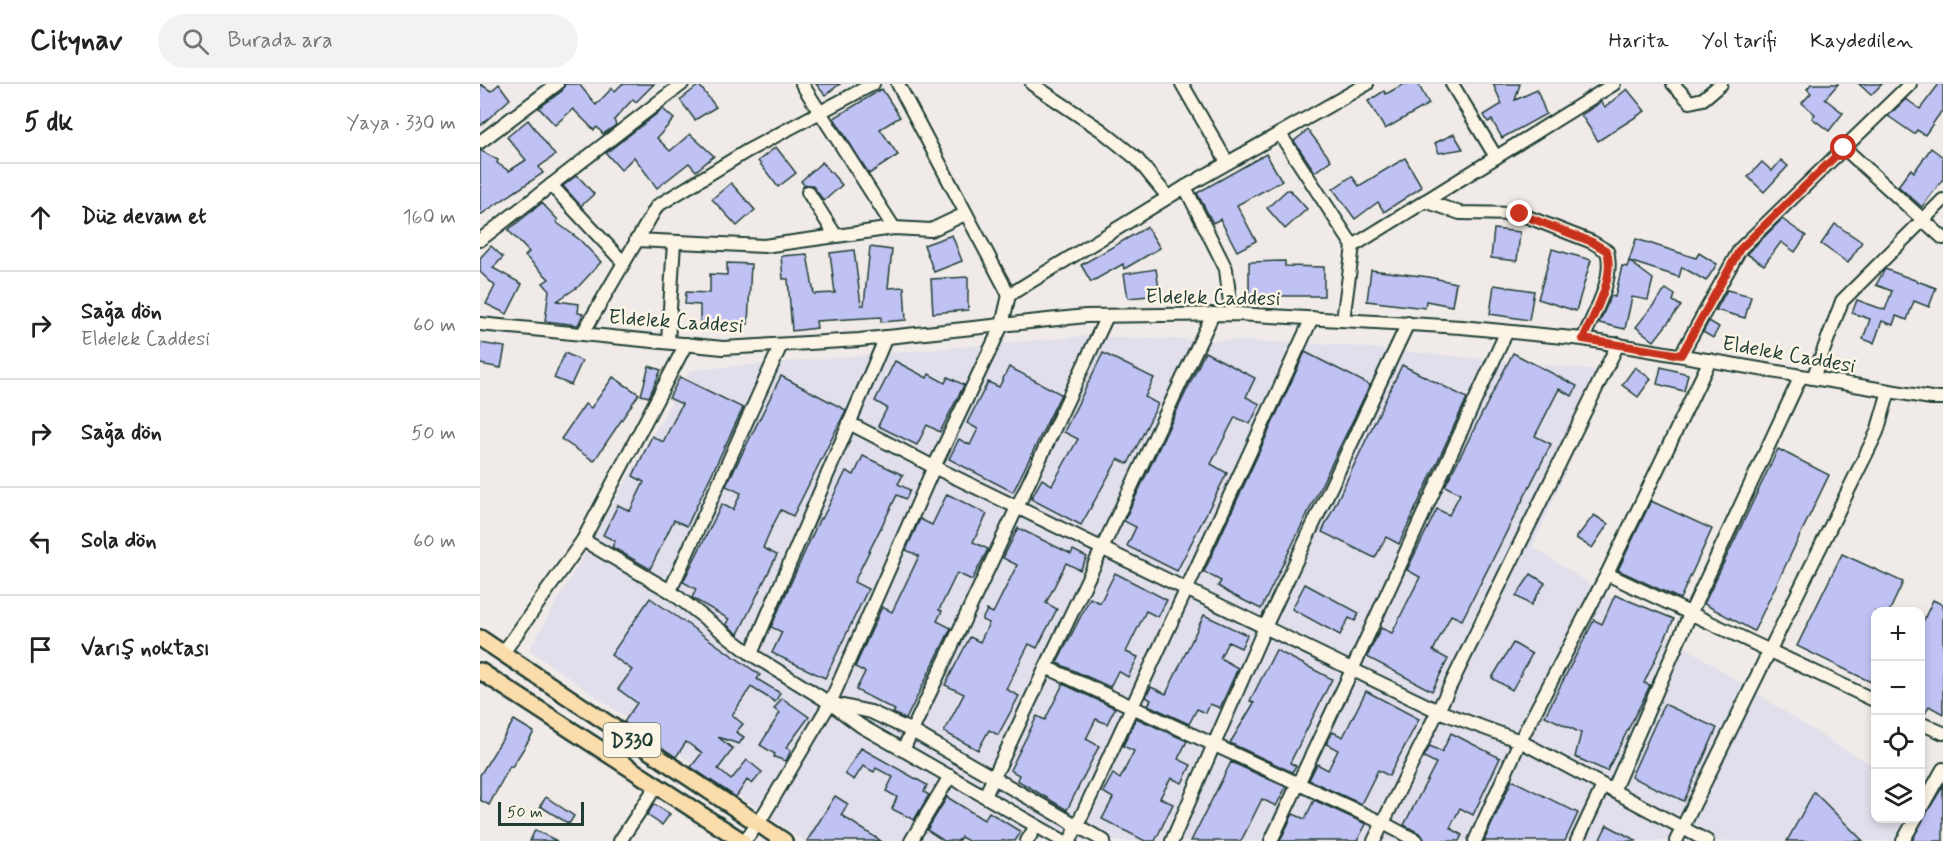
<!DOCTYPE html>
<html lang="tr">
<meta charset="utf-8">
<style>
body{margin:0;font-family:Mynerve,sans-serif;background:#f2f2f2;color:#222}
.controls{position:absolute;right:18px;bottom:18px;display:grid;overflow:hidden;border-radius:12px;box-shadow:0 3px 9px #0003}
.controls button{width:54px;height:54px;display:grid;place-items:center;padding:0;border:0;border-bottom:2px solid #e0e0e0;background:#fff;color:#222;font:30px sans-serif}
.scale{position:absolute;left:18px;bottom:15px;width:86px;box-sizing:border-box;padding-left:6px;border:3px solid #1f3d34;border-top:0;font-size:16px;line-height:21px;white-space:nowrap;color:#1f3d34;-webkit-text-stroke:4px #fcf5e5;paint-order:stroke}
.stop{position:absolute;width:18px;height:18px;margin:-14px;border:4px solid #c8321e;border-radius:50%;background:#fff}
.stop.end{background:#c8321e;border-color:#fff;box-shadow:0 2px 6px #0008}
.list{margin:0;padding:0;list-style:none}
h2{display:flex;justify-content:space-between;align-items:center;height:78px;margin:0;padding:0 24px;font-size:26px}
h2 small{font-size:20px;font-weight:400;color:#767676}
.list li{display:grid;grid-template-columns:39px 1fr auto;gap:18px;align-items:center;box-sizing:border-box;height:108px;padding:0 24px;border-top:2px solid #e0e0e0}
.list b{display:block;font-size:22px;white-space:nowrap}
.list p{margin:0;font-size:20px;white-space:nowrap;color:#767676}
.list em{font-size:20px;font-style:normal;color:#767676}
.icon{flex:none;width:33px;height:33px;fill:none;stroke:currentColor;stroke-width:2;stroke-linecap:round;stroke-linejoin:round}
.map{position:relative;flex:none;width:1463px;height:757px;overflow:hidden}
header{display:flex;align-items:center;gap:36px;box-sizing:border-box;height:84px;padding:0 30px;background:#fff;border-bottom:2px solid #e0e0e0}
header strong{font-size:28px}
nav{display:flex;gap:33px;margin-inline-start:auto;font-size:21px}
.search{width:420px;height:54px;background:#f2f2f2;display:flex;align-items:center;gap:15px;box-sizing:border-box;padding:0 21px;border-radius:33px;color:#767676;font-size:22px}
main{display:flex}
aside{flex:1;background:#fff}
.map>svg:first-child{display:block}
.built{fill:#e2dfec}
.building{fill:#c0c2f4;stroke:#1f3d34;stroke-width:1.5}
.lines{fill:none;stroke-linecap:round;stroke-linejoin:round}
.minor-casing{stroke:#1f3d34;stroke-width:16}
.major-casing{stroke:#1f3d34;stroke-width:20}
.minor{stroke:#fcf5e5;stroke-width:12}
.major{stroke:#fbddab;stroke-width:15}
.route{stroke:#c8321e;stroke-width:8}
.labels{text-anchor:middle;stroke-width:5;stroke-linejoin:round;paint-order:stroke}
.shield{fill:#fcf5e5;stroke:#617469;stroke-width:1.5}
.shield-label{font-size:20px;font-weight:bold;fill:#1f3d34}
.street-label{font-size:21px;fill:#1f3d34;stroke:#fcf5e5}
</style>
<header>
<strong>Citynav</strong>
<div class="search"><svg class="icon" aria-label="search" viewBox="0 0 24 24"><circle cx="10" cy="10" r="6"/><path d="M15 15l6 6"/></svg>Burada ara</div>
<nav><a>Harita</a><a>Yol tarifi</a><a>Kaydedilen</a></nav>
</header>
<main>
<aside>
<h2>5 dk<small>Yaya · 330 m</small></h2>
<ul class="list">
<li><svg class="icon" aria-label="ahead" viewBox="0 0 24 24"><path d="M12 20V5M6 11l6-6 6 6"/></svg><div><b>Düz devam et</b></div><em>160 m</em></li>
<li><svg class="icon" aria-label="right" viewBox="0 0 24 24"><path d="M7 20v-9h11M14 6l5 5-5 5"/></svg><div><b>Sağa dön</b><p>Eldelek Caddesi</p></div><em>60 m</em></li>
<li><svg class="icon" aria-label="right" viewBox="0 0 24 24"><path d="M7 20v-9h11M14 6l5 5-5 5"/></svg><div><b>Sağa dön</b></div><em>50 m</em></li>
<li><svg class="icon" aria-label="left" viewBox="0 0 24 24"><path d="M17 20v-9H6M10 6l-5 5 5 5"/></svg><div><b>Sola dön</b></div><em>60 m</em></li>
<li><svg class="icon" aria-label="arrive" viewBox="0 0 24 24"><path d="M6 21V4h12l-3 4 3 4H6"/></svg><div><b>Varış noktası</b></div></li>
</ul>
</aside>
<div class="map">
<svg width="1463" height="757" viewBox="0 0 1463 757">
<rect width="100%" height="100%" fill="#f0ebe8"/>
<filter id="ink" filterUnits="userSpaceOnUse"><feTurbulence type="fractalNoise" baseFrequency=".0167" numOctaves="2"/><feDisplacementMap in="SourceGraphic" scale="12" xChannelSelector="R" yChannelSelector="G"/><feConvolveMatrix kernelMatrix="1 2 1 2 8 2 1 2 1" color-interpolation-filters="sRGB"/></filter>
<g filter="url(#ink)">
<path class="built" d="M606,252L849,260L1129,287L1053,463L1356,661L1395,682L1396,734H1440L1441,707L1447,710L1463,678V757H324L49,566L210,286Z"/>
<g class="building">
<path d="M0,0L11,7L19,0L30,15L0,42Z"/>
<path d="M85,0H99L116,21L132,4L135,7L142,0H174L156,18L153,15L134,36L136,41L123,50L117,43L114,46L93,25L75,41L59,24L82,7Z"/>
<path d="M336,0H360L345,11Z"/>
<path d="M924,0H938L949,20L905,45L888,17L904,7L906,10Z"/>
<path d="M1013,0H1040L1035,16L1057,6L1066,30L1022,54L1012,36L1008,38L1004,31L1022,20Z"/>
<path d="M1331,0H1358L1345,15L1363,29L1349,47L1332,34L1335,30L1322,19L1331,9L1327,5Z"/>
<path d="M1379,0H1402L1391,11Z"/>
<path d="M1459,0H1463V25L1445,51L1437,46L1434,50L1408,32L1426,15L1440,25Z"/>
<path d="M219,1L236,23L215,36L200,16Z"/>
<path d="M402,5L420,33L400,45L418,71L389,90L354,34Z"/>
<path d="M1147,5L1165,27L1118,57L1101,31L1121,18L1125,23Z"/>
<path d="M183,25L194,35L177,54L190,67L210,50L234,72L216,87L209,79L177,104L154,73L141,86L126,69Z"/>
<path d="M48,36L75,71L59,83L63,89L0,131V66L18,76L17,79L29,87L46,76L27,53Z"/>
<path d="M828,46L851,76L835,88L814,57Z"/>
<path d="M974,50L983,65L959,69L955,59Z"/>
<path d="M296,63L316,89L298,103L278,77Z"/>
<path d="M1451,64L1463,73V95L1442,123L1418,102L1431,85L1434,88Z"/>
<path d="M786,70L802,97L757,121L776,157L757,167L740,135L733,139L717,109Z"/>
<path d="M925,74L942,103L904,128L898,118L875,135L853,105L872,92L879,102Z"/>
<path d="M1301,76L1308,82L1284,108L1268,93L1282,78L1292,87Z"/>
<path d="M342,78L362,101L344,117L332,101H324L321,97Z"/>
<path d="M97,91L114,110L101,122L83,102Z"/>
<path d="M251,99L275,126L257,142L232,115Z"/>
<path d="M807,106H810L827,125L805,145L787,124Z"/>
<path d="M62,119L78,136L76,138L100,156L121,178L99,202L77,217L99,220L98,229L103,230L98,241L65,237L69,206L63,199L69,195L45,172L49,168L28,146Z"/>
<path d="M1302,135L1326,152L1315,168L1301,158L1284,181L1267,170Z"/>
<path d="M1355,140L1382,158L1368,179L1341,160Z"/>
<path d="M667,143L680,164L644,185L643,180L611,198L601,181Z"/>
<path d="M1014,145L1040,148L1037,177L1011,174Z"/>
<path d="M472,151L482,177L454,188L444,161Z"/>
<path d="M1156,155L1216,174L1219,169L1237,180L1226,197L1202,183L1199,193L1149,177L1173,195L1168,216L1152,213L1145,245L1119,239L1131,212L1135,213L1142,182L1147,183Z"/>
<path d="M11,162L23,173L13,184L42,200L27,230L6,220L15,202L0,188V174Z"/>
<path d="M390,163L412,166L408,204L424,203L426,236L401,238V233L336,237L337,244L312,247L308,195H303L301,172L327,170L334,210L355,209L350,169L374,166L381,221H384Z"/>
<path d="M1072,165L1111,176L1096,227L1058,215Z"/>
<path d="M805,177V182L844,183V212H769V178Z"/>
<path d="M247,179L271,180L268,240L220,238V221L205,220L206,208L230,209V190L247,191Z"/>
<path d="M676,185L680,211L648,214L644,190Z"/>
<path d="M1405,185L1456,204L1449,223L1434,217L1427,236L1416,232L1413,241L1402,237L1394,259L1383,255L1390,235L1372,229L1377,216L1405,226L1412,207L1396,201Z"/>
<path d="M891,186L949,193L976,199L972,222L946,217L945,224L887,217Z"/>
<path d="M488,193V226L453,229L451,195Z"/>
<path d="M1014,201L1054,207L1049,236L1010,230Z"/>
<path d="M1186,205L1195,211L1193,217L1201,222L1174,257L1156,243Z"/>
<path d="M1247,206L1271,212L1265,234L1236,226Z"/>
<path d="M1229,237L1239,243L1233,254L1223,248Z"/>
<path d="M0,259L25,263L21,284L0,280Z"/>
<path d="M725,268L775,294L766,313L780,320L770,340L755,333L731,380L747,389L697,487L647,462L656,443L644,437Z"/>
<path d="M825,268L890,301L781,525L749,509L738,502L741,497L724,488Z"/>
<path d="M85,269L102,277L91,301L74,294Z"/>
<path d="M623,269L674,294L665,313L678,320L648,380L638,375L601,441L551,415L562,395L572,401L598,355L584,348Z"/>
<path d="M1033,269L1097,302L1092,312L1079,305L1055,352L1071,360L982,536L971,531L953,567L968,575L952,607L887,573L901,544L912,549L940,493L927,486L957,425L969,431L980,410L965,402Z"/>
<path d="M415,277L447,294L449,290L465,299L468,293L484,301L460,348L447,341L437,361L398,342L407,324L395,317Z"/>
<path d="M922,281L987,314L919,460L906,453L895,474L842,448Z"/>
<path d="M169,282L181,286L169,313L161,311Z"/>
<path d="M529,283L581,310L533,408L469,375L479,355L490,361L498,345L487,339L508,298L519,303Z"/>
<path d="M1155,283L1171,295L1158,313L1142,301Z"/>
<path d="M1181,283L1208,290L1204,307L1177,300Z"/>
<path d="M301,292L366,326L313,432L301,426L291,445L283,464L297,471L258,550L246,540L249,535L212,514L216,505L203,498L242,420L253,426L261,409L246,402Z"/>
<path d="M133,293L159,310L114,377L81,355L105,320L111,324Z"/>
<path d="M200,293L263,324L207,442L194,436L170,485L132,463L135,457L123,451L138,421L150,427L164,398L153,392L172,352L183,358L202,320L189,314Z"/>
<path d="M1298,365L1349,391L1274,547L1224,520Z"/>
<path d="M383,372L423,391L418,400L430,406L426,415L417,411L374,498L388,505L345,594L292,569L302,548L291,543L340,434L342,435L366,387L374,391Z"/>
<path d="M467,410L507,430L493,458L508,465L492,496L477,489L459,526L462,527L457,537L471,544L426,635L413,629L415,626L376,606L385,588L375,583L402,523L412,528L439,472L426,466L440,435L452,441Z"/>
<path d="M1171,417L1232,445L1200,515L1138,486Z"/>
<path d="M1114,431L1128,440L1112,464L1096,454Z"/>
<path d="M538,444L591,470L593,466L607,473L600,486L586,479L566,519L577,525L557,564L549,560L526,605L539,612L518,651L509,646L498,666L464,648L484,610L465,601L490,553L500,558L509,539L502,536L507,526L513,529L537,481L523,474Z"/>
<path d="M1362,470L1423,498L1409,528H1395V600L1317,562Z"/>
<path d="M635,489L687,516L678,533L666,527L646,568L658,573L648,593L638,587L630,603L577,579L610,514L620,519Z"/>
<path d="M1051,490L1065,499L1051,521L1036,512Z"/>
<path d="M825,500L879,529L875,537L869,534L860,551L812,525Z"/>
<path d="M1135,511L1194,535L1164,599L1170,601L1165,612L1127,687L1095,673L1101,649L1065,632L1114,536L1122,540Z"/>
<path d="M170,514L280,591L277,595L300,609L295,618L271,603L252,631L263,640L256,648L264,653L259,660L238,653L253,665L238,685L251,696L267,676L282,688L272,700L267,696L256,713L211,683L222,669L206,658L196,673L144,638L157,619L138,605L152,586L131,571Z"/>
<path d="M1453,516L1463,521V630L1449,622L1444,632L1440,631V544Z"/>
<path d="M724,531L767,551L761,564L748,558L740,574L758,584L740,624L730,620L726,629L717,625L709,640L668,621L671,616L666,613L671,603L686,610Z"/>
<path d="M1033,559L1052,570L1032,606L1012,594Z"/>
<path d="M796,566L852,595L810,679L816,682L812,688L750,659L774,619L770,617Z"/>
<path d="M583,600L635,624L627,640L616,635L606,655L619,662L587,726L537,696L539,691L530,686L557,632L565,636Z"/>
<path d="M886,607L939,635L909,692L898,686L881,720L829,696L837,680L848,686L858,666L846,660L853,648L863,653Z"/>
<path d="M302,614L329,633L306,664L311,666L306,677L294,673L295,670L280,661L300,629L294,625Z"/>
<path d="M1184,620L1237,644L1204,717L1151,693Z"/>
<path d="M656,634L707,657L698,675L711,681L702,699L691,694L680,714L693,720L675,757H665L622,735L633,714L623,708L633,690L640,695L654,667L643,662Z"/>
<path d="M34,636L54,648L32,683L30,682L9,721L0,716V691Z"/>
<path d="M971,649L1020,674L993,731L980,724L970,744L982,751L979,757H945L941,750L924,741L956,679L944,673L950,662L962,668Z"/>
<path d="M381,664L447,701L444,708L449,711L434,736L412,725L417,713L406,707L413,693L396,684L394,688L383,682L374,696L365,690Z"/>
<path d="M751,678L806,703L796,722L782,715L761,757H711Z"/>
<path d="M1032,696L1098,729L1085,757H1004Z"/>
<path d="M1463,702V757H1432L1444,733Z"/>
<path d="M1334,708L1383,757H1307Z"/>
<path d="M355,712L368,720L361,731L401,757H327Z"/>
<path d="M66,713L94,732L89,740L60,722Z"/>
<path d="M467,713L504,736L509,728L541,748L535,757H488L481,753L478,757H464L447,746Z"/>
<path d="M834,716L886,740L877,757H800L813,730L825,735Z"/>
<path d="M174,720L190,730L182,741L167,731Z"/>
<path d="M1127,741L1157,757H1119Z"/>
<path d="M55,746L77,757H50Z"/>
</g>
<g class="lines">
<defs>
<g id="minor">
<path d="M322,0L414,144"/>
<path d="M418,0L529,211"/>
<path d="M552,0L621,46L657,75L688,113"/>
<path d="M702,0L747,78"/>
<path d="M972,0L1016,73"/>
<path d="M1193,0L1210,18L1223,15L1241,0"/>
<path d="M800,50L873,162L863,236"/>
<path d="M0,58L77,0"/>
<path d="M1364,64L1463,154"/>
<path d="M71,101L143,178"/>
<path d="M705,103L746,185L750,219"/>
<path d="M328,108L356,152"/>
<path d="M945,117L980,129L1040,130L1112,158L1127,167C1135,195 1114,229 1103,255"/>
<path d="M0,156L202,0"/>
<path d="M156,156L284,162L414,144L451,146L485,130"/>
<path d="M873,162L1134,0"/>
<path d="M0,240L243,264L379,256L606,232L758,230L981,243L1103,255L1451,314H1463"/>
<path d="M103,249L177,122L267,67L393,0"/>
<path d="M188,258L194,158"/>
<path d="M1201,271L1260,165L1430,0"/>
<path d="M1230,276L1127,490L1396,617"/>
<path d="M1333,294L1362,217L1463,116"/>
<path d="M369,339L454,383L958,627L1040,657L1227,757"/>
<path d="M103,456L190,507L271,570L350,619L381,642L583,757"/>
<path d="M190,507L301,261"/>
<path d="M23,569L103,456L206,260"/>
<path d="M271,570L406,253"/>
<path d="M566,583L903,739L937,757"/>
<path d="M354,620L391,628L432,647L624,757"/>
<path d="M1440,639L1463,649"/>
<path d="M423,666L627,232"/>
<path d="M1133,707L1211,528L1321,292"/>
<path d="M505,712L733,230"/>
<path d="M1440,726L1463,685"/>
<path d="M140,757L177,701"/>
<path d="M264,757L278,740L350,619L454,383L522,241L529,211L705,103L887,0"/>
<path d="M431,757L470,692"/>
<path d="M547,757L556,742"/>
<path d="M590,757L832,234"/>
<path d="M692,757L785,543L928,239"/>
<path d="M791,757L872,586L1026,249"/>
<path d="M894,757L1138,260"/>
<path d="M995,757L1040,657L1127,490"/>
<path d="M1097,757L1123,702"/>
<path d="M1196,757L1397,348L1409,307"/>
<path d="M1423,757L1436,734"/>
</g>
<g id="major">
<path d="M0,554L304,757"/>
<path d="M0,587L262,757"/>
</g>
</defs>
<use href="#minor" class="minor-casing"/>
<use href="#major" class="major-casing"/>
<use href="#minor" class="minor"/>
<use href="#major" class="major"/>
</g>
</g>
<g class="lines" filter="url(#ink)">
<path class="route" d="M1040,130L1112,158L1127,167C1135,196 1114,229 1103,255L1201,271L1260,165L1364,64"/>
</g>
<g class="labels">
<rect class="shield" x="123.5" y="639" width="57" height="34" rx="4.5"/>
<g class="shield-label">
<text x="152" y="663">D330</text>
</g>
<g class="street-label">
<text transform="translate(733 213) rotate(1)" y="7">Eldelek Caddesi</text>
<text transform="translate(196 237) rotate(4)" y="7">Eldelek Caddesi</text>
<text transform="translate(1309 270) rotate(10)" y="7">Eldelek Caddesi</text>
</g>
</g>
</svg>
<div class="controls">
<button>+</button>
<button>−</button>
<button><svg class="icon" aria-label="locate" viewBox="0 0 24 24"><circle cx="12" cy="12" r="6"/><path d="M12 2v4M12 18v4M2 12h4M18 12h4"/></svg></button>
<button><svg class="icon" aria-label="layers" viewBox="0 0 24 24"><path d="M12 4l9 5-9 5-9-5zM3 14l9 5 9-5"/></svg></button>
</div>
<div class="scale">50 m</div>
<div class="stop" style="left:1364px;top:64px"></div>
<div class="stop end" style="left:1040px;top:130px"></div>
</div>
</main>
